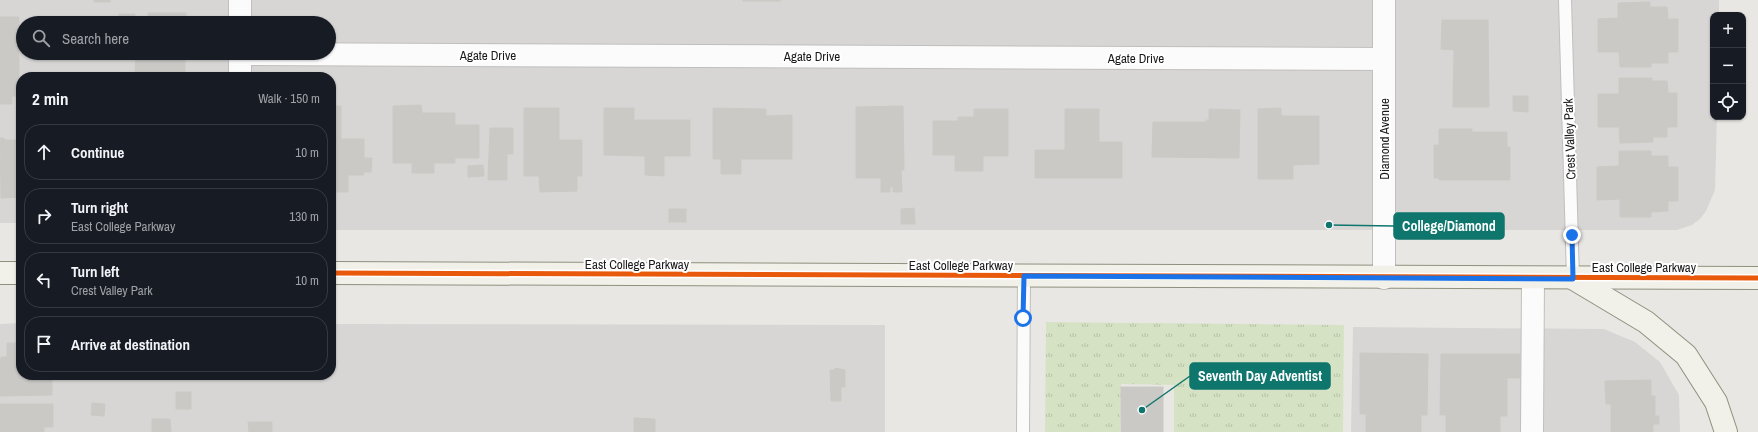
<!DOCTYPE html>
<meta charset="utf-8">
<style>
body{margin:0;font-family:"Archivo Narrow",sans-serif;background:#20242c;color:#f1f3f6}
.controls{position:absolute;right:12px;top:12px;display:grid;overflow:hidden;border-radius:8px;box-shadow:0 1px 3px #0004}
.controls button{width:36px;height:36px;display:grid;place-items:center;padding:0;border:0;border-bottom:1px solid #363941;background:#171b24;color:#f1f3f6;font:20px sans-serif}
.stop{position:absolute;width:12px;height:12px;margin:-9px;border:3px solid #1a73e8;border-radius:50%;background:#fff}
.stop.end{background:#1a73e8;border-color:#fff;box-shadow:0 1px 4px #0008}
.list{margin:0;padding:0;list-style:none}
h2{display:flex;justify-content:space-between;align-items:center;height:52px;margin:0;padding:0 16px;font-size:17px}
h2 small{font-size:13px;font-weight:400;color:#9ea1a6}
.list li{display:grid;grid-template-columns:26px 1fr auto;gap:12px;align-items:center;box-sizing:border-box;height:56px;margin:0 8px 8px;padding:0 8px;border:1px solid #363941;border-radius:16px}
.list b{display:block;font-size:15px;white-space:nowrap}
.list p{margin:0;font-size:13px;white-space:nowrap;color:#9ea1a6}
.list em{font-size:13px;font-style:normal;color:#9ea1a6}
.icon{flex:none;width:22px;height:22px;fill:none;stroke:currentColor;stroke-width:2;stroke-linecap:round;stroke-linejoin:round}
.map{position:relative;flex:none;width:1758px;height:432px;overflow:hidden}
.search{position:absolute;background:#171b24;box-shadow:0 1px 3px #0004;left:16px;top:16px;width:320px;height:44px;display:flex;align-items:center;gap:10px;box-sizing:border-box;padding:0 14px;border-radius:22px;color:#9ea1a6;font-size:15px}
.panel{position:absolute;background:#171b24;box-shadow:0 1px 3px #0004;left:16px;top:72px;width:320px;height:308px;border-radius:16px}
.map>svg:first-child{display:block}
.residential{fill:#d8d6d4;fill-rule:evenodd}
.grass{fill:url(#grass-tufts)}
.building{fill:#cbc9c6;stroke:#ccc9c5}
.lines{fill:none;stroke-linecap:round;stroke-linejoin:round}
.service-casing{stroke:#c0bfbd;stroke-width:14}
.minor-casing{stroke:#c0bfbd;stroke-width:24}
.secondary-casing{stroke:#8f907e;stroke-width:24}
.service{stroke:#fcfbfb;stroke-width:12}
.minor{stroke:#fcfbfb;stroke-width:22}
.secondary{stroke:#f1f0e9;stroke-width:22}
.cycleway-casing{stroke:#fff;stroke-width:8}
.cycleway{stroke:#e8590c;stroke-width:5}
.route{stroke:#1a73e8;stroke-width:5}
.labels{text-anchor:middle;stroke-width:4;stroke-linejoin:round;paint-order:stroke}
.street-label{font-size:13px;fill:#1a1a1a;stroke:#fff}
.leader{fill:none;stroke:#0f766e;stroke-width:1.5}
.callout-dot{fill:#0f766e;stroke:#fff;stroke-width:1.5}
.callout{fill:#0f766e;stroke:#0f766e;stroke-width:1.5}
.callout-label{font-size:14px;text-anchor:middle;font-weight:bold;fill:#fff}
</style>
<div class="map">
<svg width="1758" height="432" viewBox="0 0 1758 432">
<defs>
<pattern id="grass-tufts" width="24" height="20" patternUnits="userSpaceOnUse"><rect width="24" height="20" fill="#d5e3c4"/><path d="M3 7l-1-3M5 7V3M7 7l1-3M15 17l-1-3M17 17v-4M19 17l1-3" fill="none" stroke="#b6c2a8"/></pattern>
</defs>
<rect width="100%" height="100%" fill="#e9e7e3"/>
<g class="residential">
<path d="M0,0H1719V15H1713V117H1717L1715,190L1706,211L1700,219L1692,225L1677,230H331V77H21V223H0ZM23,23H329V53H23Z"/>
<path d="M21,323V375H331V324L885,325V432H0V324Z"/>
<path d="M1353,327L1604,329L1635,342L1660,362L1679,395L1680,432H1351Z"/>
</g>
<path class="grass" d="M1046,322L1344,325L1343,432H1174V385L1121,384L1120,432H1045Z"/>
<g class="building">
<rect x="94" y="0" width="16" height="2"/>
<rect x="743" y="0" width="37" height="1"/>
<path d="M1650,2V7H1667L1668,19H1678V52H1668V63H1651V67H1620L1619,52H1598V19L1618,18V3Z"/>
<rect x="148" y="13" width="38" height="10"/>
<rect x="119" y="14" width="16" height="9"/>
<path d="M0,17H19V91L18,96H12V104H0Z"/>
<path d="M1442,20H1488L1489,107H1453L1454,50L1441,49Z"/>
<path d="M148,53H185V77H148V74H135L136,54Z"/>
<path d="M1619,78H1652V81H1667L1668,93H1677V127H1667V137H1653V142L1620,143L1619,127H1598V94H1619Z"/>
<path d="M1513,96H1528V112L1513,111Z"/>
<path d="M421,105L422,113H455V125H479V158H455V163H434V173H412V163H393V106Z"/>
<path d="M331,106H341V139H364V158H372L371,172H363L364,175H348V192H331Z"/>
<path d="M903,106L904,170H901L902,192H893V187H890V192H881V178H856V107Z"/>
<path d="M524,108H559V140H582V176H577V191L540,192L539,176H524Z"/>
<path d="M604,108H634V120H690V156H664V176L645,175V156L604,155Z"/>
<path d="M713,108L766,109V116L792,115V159H741V174H721V159H713Z"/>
<path d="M1281,108V116H1319V164L1293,165V179H1258V109Z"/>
<path d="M974,109H1008V156H983V171H955V155H933V121H958V117H974Z"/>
<path d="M1065,109H1099V142H1122V178H1035V150H1065Z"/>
<path d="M1209,109L1240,110L1239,158L1152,157L1153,122H1206V120H1209Z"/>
<path d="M490,128H513V154H507V180H488Z"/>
<path d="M1439,129H1472V132H1507V147H1510V180H1439V178H1434V145H1439Z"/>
<path d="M0,138H4L5,140H21V197L1,198Z"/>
<path d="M1619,151H1651V156H1668V167H1678V201H1668V211L1651,212V217H1620V199L1597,200V167L1619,166Z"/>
<path d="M483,165L484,176L468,177V166Z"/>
<path d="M914,208L915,224H901V209Z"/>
<rect x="669" y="209" width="17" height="13"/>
<path d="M7,343H21V375H52V395L0,396V365L1,357H7Z"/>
<path d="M1360,353L1428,354L1427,415H1421V432H1366V414H1360Z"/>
<path d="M1441,354H1520V378H1507V416H1500V432H1446V415H1440Z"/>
<path d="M835,368L845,370V387H841V401H831L830,370H835Z"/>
<path d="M1651,380V396H1655V416H1659V424H1653V432H1611V404H1606L1605,381Z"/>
<rect x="1121" y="387" width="42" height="45"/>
<rect x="176" y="392" width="15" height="17"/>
<path d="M92,403L105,404L104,416L91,415Z"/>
<path d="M0,404H53V427H44V432H0Z"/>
<path d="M634,418L655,419V432H634Z"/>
<path d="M152,419H170L171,432H152Z"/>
<path d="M248,422H272V432H249Z"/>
</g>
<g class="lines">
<defs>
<g id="service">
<path d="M1565,0L1573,279"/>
<path d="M1023,432L1024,276"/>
</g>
<g id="minor">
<path d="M240,23V0"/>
<path d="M240,53V77"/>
<path d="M240,54L1384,59"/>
<path d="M1384,278V0"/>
<path d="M1532,432L1533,278"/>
</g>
<g id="secondary">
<path d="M0,273H21"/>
<path d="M331,273L1758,278"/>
<path d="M1574,279L1646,322L1686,355L1716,402L1726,432"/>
</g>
</defs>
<use href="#service" class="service-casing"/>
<use href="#minor" class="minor-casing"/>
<use href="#secondary" class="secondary-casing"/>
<use href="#service" class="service"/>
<use href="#minor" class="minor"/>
<use href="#secondary" class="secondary"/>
<defs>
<path id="cycleway" d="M331,273L1758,278"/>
</defs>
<use href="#cycleway" class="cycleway-casing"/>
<use href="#cycleway" class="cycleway"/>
</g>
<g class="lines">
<path class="route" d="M1023,318L1024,276L1573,279L1572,235"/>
</g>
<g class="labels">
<g class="street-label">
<text x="488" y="60">Agate Drive</text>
<text x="812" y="61">Agate Drive</text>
<text x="1136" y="63">Agate Drive</text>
<text transform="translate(1384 139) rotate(-90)" y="5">Diamond Avenue</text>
<text transform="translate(1569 139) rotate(-92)" y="5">Crest Valley Park</text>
<text x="637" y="269">East College Parkway</text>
<text x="961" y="270">East College Parkway</text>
<text x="1644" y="272">East College Parkway</text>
</g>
</g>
<path class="leader" d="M1329 225L1394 226M1142 410L1190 376"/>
<g class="callout-dot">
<circle cx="1329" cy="225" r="4"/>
<circle cx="1142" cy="410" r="4"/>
</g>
<g class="callout">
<rect x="1394" y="213" width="110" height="26" rx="4"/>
<rect x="1190" y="363" width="140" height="26" rx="4"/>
</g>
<g class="callout-label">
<text x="1449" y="231">College/Diamond</text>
<text x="1260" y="381">Seventh Day Adventist</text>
</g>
</svg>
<div class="controls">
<button>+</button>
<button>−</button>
<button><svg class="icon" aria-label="locate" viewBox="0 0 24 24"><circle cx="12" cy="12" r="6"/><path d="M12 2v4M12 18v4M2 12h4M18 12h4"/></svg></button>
</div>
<div class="stop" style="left:1023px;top:318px"></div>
<div class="stop end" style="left:1572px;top:235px"></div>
<div class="search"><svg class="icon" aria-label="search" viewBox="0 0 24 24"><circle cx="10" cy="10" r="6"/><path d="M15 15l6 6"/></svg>Search here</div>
<section class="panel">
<h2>2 min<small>Walk · 150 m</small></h2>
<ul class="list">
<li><svg class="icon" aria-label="ahead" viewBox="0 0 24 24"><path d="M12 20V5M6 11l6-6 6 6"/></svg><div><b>Continue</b></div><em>10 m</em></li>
<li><svg class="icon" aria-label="right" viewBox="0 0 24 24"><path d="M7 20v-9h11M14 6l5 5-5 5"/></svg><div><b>Turn right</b><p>East College Parkway</p></div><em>130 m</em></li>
<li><svg class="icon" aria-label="left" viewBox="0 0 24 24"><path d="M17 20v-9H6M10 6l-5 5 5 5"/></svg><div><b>Turn left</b><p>Crest Valley Park</p></div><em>10 m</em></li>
<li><svg class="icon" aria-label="arrive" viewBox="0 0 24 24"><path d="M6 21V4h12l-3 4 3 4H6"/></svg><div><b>Arrive at destination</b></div></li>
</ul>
</section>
</div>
